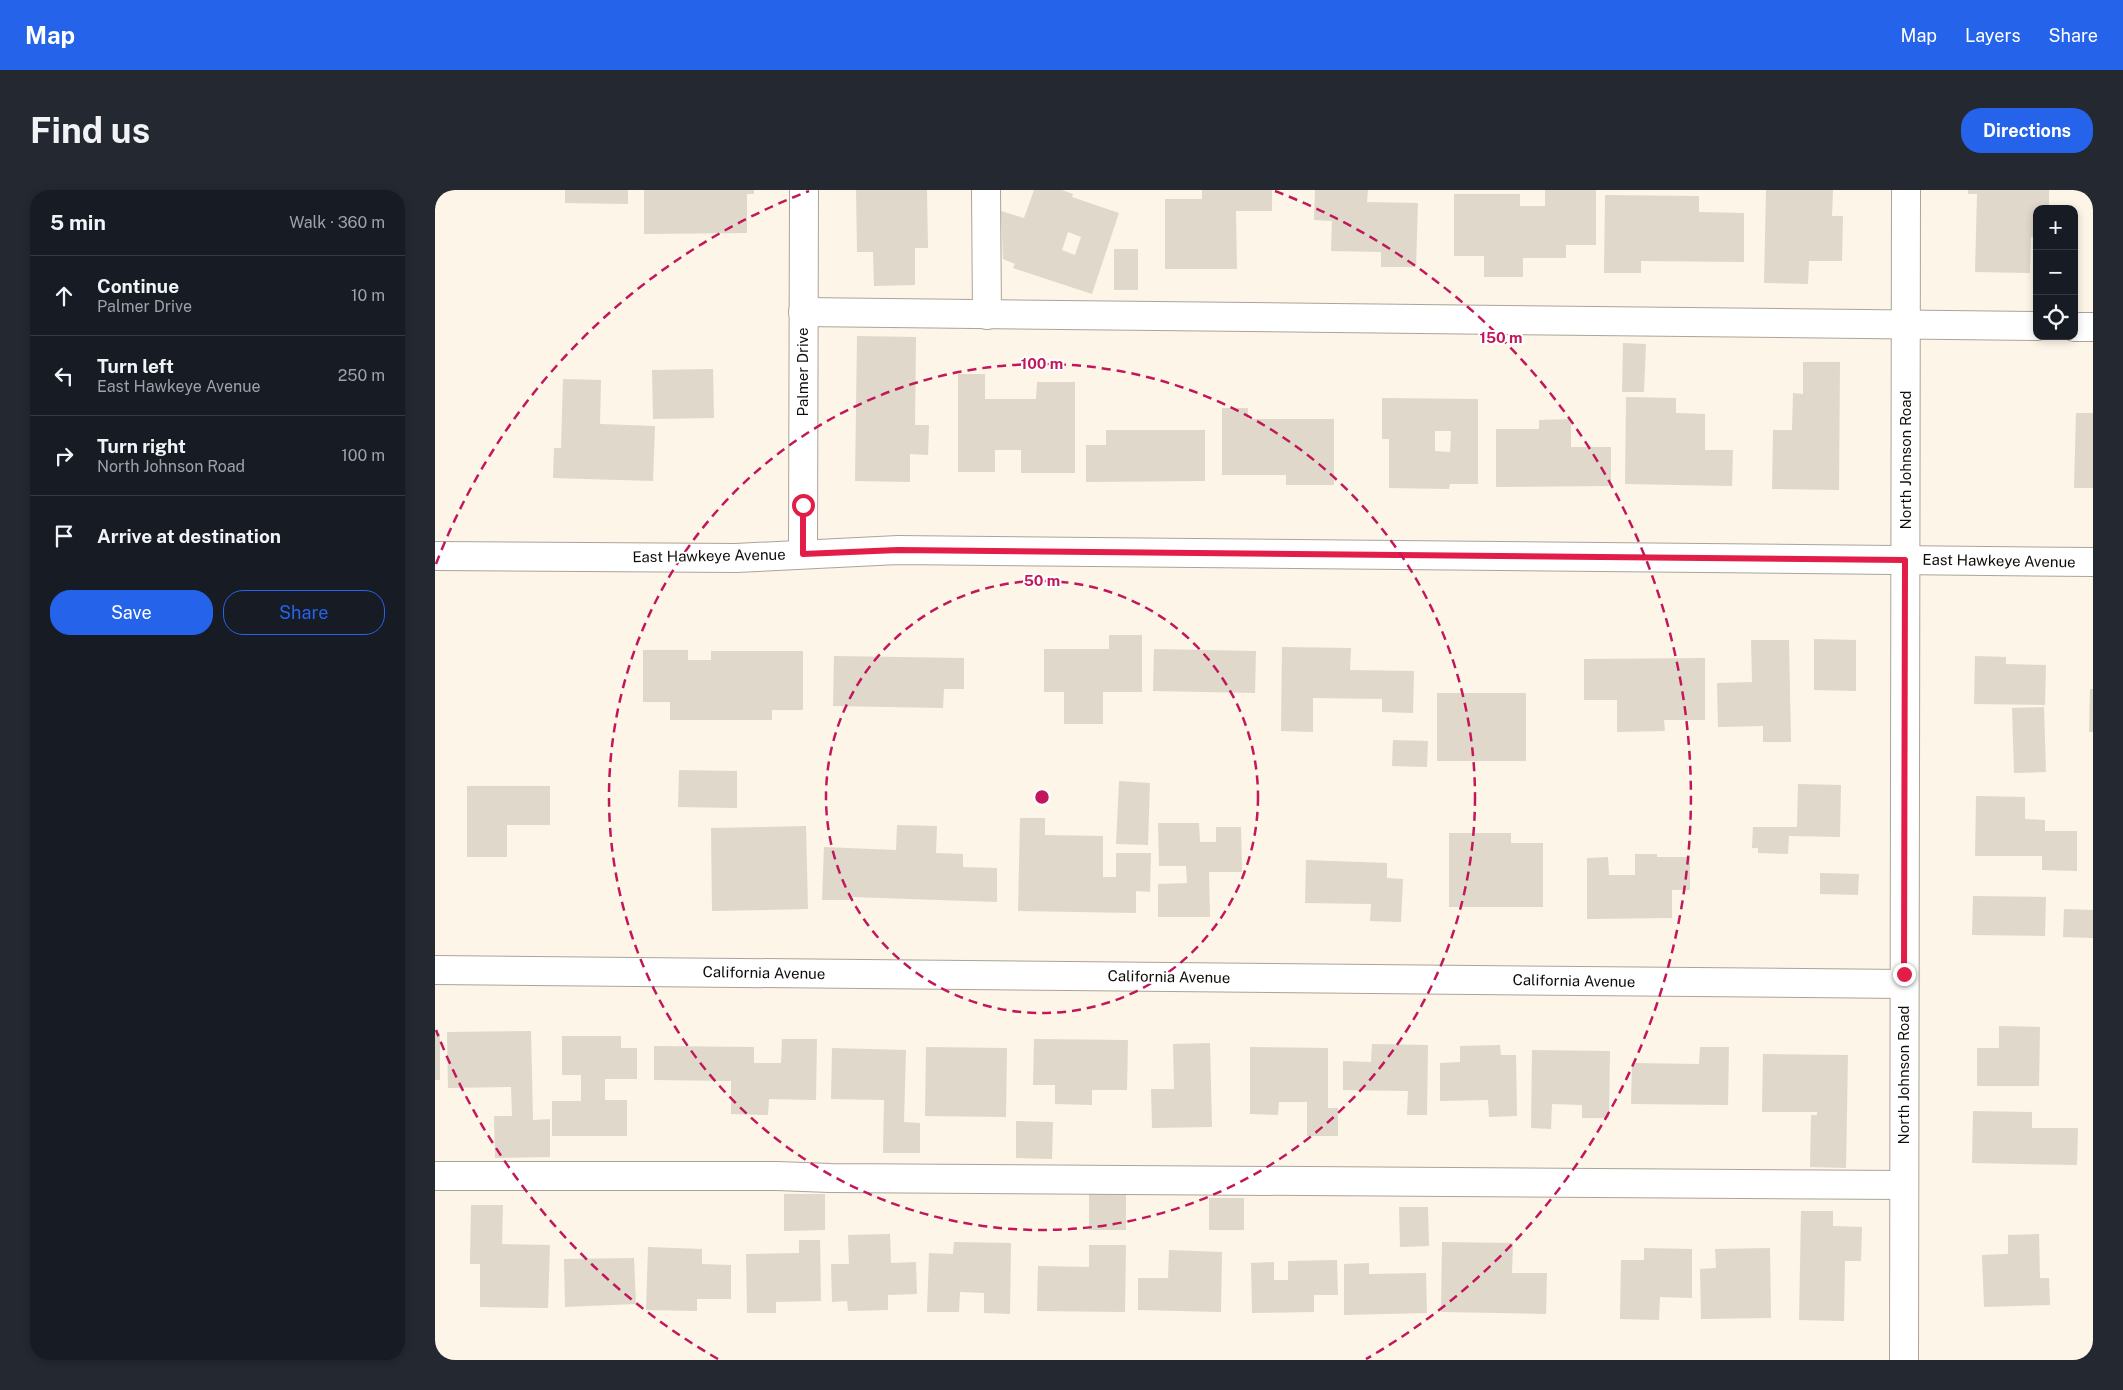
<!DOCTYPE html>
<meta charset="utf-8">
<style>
body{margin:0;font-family:"Public Sans",sans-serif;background:#242831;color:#f1f3f6}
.controls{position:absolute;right:15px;top:15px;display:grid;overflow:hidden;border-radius:10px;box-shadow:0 2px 8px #0003}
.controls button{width:45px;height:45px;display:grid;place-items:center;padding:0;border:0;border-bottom:1px solid #363941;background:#171b24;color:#f1f3f6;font:25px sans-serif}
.stop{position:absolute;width:15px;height:15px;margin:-11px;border:4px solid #e11d48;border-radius:50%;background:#fff}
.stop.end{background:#e11d48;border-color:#fff;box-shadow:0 1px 5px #0008}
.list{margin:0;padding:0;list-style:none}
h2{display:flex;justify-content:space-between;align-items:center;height:65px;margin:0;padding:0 20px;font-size:21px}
h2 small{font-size:16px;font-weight:400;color:#9ea1a6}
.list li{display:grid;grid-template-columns:32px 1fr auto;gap:15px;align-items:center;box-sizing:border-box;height:80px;padding:0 20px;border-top:1px solid #363941}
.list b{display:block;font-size:19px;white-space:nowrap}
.list p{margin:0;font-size:16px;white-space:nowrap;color:#9ea1a6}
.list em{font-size:16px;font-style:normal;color:#9ea1a6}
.actions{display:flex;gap:10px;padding:15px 20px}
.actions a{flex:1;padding:11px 0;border:1px solid #2563eb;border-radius:20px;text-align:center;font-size:18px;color:#2563eb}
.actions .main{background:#2563eb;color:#fff}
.icon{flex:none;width:28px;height:28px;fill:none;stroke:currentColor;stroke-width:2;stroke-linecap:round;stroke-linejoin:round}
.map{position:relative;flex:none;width:1658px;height:1170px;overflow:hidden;border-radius:20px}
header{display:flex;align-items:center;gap:30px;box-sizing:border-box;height:70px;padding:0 25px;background:#2563eb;color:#fff}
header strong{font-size:24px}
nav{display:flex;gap:28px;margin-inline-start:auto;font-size:18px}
.intro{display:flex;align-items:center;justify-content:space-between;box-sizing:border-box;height:120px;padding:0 30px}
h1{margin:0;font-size:35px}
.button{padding:12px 22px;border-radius:20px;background:#2563eb;color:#fff;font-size:18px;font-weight:700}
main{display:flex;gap:30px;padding:0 30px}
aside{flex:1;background:#171b24;border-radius:20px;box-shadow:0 2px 8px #0003}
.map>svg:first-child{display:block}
.building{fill:#dfd8cb;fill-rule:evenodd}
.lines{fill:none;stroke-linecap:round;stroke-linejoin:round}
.minor-casing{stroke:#aba498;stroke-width:30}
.minor{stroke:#fff;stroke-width:28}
.route{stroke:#e11d48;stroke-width:6}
.ring{fill:none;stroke:#c2185b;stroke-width:2.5;stroke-dasharray:9 6}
.labels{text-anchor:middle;stroke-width:4;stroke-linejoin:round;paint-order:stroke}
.street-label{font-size:15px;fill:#0f0d09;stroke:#fff}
.centre{fill:#c2185b;stroke:#fff;stroke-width:2.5}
.ring-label{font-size:15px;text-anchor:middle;font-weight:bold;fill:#c2185b;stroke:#fff;stroke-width:4;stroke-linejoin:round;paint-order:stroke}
</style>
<header>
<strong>Map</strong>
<nav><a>Map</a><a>Layers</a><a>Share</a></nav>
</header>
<div class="intro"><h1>Find us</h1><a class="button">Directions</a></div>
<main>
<aside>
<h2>5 min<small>Walk · 360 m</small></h2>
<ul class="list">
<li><svg class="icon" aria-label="ahead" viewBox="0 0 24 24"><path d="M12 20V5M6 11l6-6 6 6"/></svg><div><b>Continue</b><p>Palmer Drive</p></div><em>10 m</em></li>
<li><svg class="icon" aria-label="left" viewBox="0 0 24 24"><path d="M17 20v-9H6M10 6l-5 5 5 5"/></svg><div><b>Turn left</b><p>East Hawkeye Avenue</p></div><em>250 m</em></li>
<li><svg class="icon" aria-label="right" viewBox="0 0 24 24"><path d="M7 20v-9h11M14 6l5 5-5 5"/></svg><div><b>Turn right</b><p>North Johnson Road</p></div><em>100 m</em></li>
<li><svg class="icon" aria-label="arrive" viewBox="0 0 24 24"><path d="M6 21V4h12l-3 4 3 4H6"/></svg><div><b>Arrive at destination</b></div></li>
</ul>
<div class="actions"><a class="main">Save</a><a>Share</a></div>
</aside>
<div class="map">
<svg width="1658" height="1170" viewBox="0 0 1658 1170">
<rect width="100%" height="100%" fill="#fcf5e8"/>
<g class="building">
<path d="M130,0H193V14L130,13Z"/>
<path d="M209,0H319V4H312V43L209,44Z"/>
<path d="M421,0H492L493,58H480V95L439,96L438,62H422Z"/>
<path d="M599,0H627L638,4L637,7L684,23L657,104L578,78L580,74L568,69L566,21L589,28ZM633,42L646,47L640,65L627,60Z"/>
<path d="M767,0H837V21H801L802,79H730V9H767Z"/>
<path d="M880,0H933L932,12L983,13L981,77H946V62L896,61L897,31L879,30Z"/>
<path d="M1110,0H1161V55H1131V68H1088V87H1049V66H1019V4H1085V16H1110Z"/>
<path d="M1331,0H1398L1397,26H1408L1407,71H1374L1373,94L1329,93Z"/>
<path d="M1533,0H1614V19H1602V47H1596L1595,83L1540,82L1542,4H1533Z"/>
<path d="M1170,5L1264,6V22L1309,23V72L1206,71V83H1169Z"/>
<rect x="679" y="59" width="24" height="41"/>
<path d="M422,146L481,147L480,235H494L493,265L475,264V292L420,291Z"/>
<path d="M1188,153L1211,154L1209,202H1187Z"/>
<path d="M1368,172H1405L1404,300L1337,299L1338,240H1357L1358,203L1368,204Z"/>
<path d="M278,179L279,228L218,229L217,180Z"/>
<path d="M523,184H550V209H601L602,192H640V283H586V260H560V282H523Z"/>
<path d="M128,189L166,190L165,234L220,236L218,291L118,288L119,258H126Z"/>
<path d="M1191,207L1241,208V223L1270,224V260H1298L1297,296L1190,294Z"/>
<path d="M947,208L1043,209V294H1015L1014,299L954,298V249H947ZM1000,241H1016L1015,262L1000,261Z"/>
<path d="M787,218H813V229H899V295H851V285H787Z"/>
<path d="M1641,223H1658V298H1639Z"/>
<path d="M1136,229V257H1176V296L1061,297V239H1104V230Z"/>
<path d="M671,240H770V291L651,292V255H671Z"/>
<path d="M674,445H707V502H668V534H629V502H609V459H674Z"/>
<path d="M1379,449L1421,450V501L1379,500Z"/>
<path d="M1316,450H1354L1356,552H1328V536L1283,537L1282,493L1317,492Z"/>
<path d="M847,457L916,458L915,480L979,481L978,523L947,522V509L878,508V542L846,541Z"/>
<path d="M719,459L821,461L820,503L718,501Z"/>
<path d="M208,460H253V470H276V461H368V520H337V530H235V512H208Z"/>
<path d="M399,466L529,468V499H509L508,518L398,516Z"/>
<path d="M1540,466L1571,467V474L1611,475L1610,515L1539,514Z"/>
<path d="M1270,468V530H1229L1230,541L1182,542V510H1149V469Z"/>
<path d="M1655,499H1658V542H1654Z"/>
<rect x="1002" y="503" width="89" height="68"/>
<path d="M1609,517L1611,582L1579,583L1577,518Z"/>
<path d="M958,550L993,551L992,577L957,576Z"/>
<path d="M244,580L302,581V618L243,617Z"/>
<path d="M684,591L715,593L713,655L681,654Z"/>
<path d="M1363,594L1406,595L1405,647L1354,646L1353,664L1323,663V658H1317L1318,637H1362Z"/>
<path d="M32,596H115V635H72V667H32Z"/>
<path d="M1541,606L1590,607V629L1610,630V641H1642V681L1607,680V666H1540Z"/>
<path d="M585,628H610V645L668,646V687H681V663H716L715,702L701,701V723L583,721Z"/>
<path d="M723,633H764L765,652H781V637H806L807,682H774L775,727H723V694L752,693L751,676H724Z"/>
<path d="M462,635L502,636L501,663L528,664V677L562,678V712L417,707L416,710H387L389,657L461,660Z"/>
<path d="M371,636L373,719L277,721L276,638Z"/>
<path d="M1014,643H1076V653H1108V717H1014Z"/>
<path d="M1200,664H1222V667H1255V700H1237V728L1152,729V668L1173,667L1174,685H1200Z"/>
<path d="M871,670L952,673V688L968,689L966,732L935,731L936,714L870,713Z"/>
<path d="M1385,683L1424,684L1423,705L1385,704Z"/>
<path d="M1538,706L1611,707L1610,746L1537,745Z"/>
<path d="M1629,719L1658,720V748L1628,747Z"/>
<path d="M1564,836L1605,837L1604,896H1542V858H1564Z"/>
<path d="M96,841L98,930L115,929V967L60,968L59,926H77L76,897L13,898L12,842Z"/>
<rect x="0" y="843" width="5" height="47"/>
<path d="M127,846H186V858H202V889H170V910H192V946H117V911H146V885H127Z"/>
<path d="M347,849H382L381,910L334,909L333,925L296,924V891L219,890V856L319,857V873H346Z"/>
<path d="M599,849L693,850L692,900H657V915L620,914V895H598Z"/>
<path d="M775,853L777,937L717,938L716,899H739L738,854Z"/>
<path d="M937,854L993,855L992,925H972L973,901L908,900V871L936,872Z"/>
<path d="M1065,855L1066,865H1081L1082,926L1054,927L1053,910L1005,911V873L1025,872V856Z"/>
<path d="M491,857L572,858L571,927L490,926Z"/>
<path d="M815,857L893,858V918H903V946H872V912H844L843,925L815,924Z"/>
<path d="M1265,857H1294L1293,915L1196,914L1197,873L1264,874Z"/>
<path d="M397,858L471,860L469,932L485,933V963H448L449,910L396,909Z"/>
<path d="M1097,860L1175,861L1174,928H1147V915L1117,914L1116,939L1096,938Z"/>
<path d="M1328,864L1413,865L1411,978L1375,977L1376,925H1382V922H1327Z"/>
<path d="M1538,921L1597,922V938H1643L1642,975L1537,973Z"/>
<path d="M581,931L618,932L617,969L581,968Z"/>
<path d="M654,1003L691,1004V1040H654Z"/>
<path d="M349,1004H390V1040L349,1041Z"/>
<rect x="774" y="1008" width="35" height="32"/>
<path d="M36,1015H68L67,1054L115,1055L113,1118L45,1117V1074H35Z"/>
<path d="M964,1017H993L994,1056L965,1057Z"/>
<path d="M1366,1021H1398V1036L1427,1037L1426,1071H1410L1409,1131L1364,1130Z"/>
<path d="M455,1044L456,1073L481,1072L482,1104L453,1105V1120L413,1121L412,1111L397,1112L396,1074H414L413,1045Z"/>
<path d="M1604,1044L1605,1088H1614L1615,1115L1549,1117L1547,1065L1573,1064V1045Z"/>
<path d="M364,1050H385L386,1111L341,1112V1123H312L311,1064L364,1063Z"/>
<path d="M519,1052L576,1053L575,1124L549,1123V1103L525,1102L524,1122H492L494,1063L518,1064Z"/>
<path d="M1007,1052L1078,1053L1077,1083H1112L1111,1124L1006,1122Z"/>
<path d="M654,1055H691L690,1122L602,1121L603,1076L654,1077Z"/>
<path d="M213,1057L267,1059V1074L296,1075V1109H262V1121L211,1120Z"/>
<path d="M1209,1058L1257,1059V1108L1225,1107L1224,1130L1185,1129L1186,1070H1209Z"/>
<path d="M1335,1058L1336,1128L1266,1129L1265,1079L1281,1078L1280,1059Z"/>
<path d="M734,1060L787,1062L786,1122L703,1120V1088H733Z"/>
<path d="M199,1068L201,1114L130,1117L129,1069Z"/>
<path d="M902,1070L903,1105H879V1122L817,1123L816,1073L839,1072V1090H853V1071Z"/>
<path d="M934,1073V1084L991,1083L992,1123L909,1125V1074Z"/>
</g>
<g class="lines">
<defs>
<g id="minor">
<path d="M551,0L552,125"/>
<path d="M368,122L1602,136"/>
<path d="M1639,137H1658"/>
<path d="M368,364L369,0"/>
<path d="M0,366L301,368L463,360L1658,372"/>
<path d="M0,780L1469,794"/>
<path d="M0,986H342L395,988L1469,995"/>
<path d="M1469,1170L1471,0"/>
</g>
</defs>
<use href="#minor" class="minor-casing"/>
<use href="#minor" class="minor"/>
</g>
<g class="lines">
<path class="route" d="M368,315V364L463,360L1470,370L1469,784"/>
</g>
<g class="ring">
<circle cx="607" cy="607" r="216"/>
<circle cx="607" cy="607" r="433"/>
<path d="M283 1169A649 649 0 0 1 1 840M1 374A649 649 0 0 1 374 1M840 1A649 649 0 0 1 931 1169"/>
</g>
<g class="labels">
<g class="street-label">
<text transform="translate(368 182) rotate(-90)" y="5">Palmer Drive</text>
<text transform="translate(1471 270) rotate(-90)" y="5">North Johnson Road</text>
<text transform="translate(274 366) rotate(-1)" y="5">East Hawkeye Avenue</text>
<text transform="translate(1564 371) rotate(1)" y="5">East Hawkeye Avenue</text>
<text transform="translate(329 783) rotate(1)" y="5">California Avenue</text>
<text transform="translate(734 787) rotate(1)" y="5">California Avenue</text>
<text transform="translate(1139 791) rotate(1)" y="5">California Avenue</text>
<text transform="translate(1469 885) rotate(-90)" y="5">North Johnson Road</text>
</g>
</g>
<circle cx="607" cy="607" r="8" class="centre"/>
<g class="ring-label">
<text x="1066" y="153">150 m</text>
<text x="607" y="179">100 m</text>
<text x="607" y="396">50 m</text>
</g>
</svg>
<div class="controls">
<button>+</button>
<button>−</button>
<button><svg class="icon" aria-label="locate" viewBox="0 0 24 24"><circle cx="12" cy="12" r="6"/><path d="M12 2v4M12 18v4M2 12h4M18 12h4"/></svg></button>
</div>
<div class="stop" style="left:368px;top:315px"></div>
<div class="stop end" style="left:1469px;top:784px"></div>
</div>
</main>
